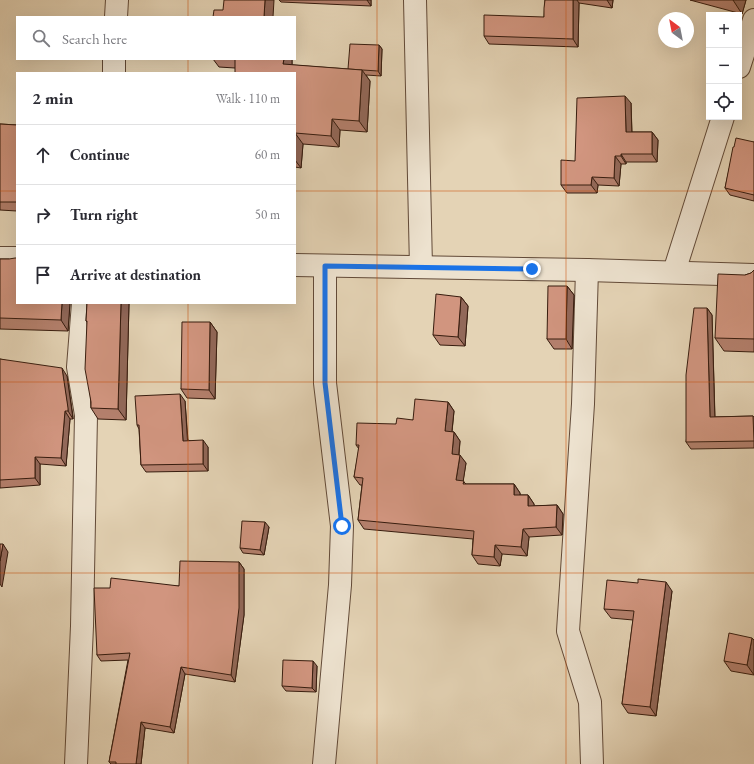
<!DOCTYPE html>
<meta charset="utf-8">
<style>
body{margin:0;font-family:"EB Garamond",serif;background:#f7f7f7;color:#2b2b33}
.controls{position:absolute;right:12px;top:12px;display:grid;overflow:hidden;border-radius:0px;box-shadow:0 4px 16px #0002}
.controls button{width:36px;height:36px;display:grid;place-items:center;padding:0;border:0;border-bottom:1px solid #e1e1e2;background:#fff;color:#2b2b33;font:20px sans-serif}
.compass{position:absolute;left:658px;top:12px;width:36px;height:36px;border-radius:50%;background:#fff;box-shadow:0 4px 16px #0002;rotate:328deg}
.stop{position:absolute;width:12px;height:12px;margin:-9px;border:3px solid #1a73e8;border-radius:50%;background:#fff}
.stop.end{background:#1a73e8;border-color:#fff;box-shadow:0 1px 4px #0008}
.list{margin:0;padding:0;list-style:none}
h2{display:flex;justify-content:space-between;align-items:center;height:52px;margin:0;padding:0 16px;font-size:17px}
h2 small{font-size:13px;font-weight:400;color:#7c7c81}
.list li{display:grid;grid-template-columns:26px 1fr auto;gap:12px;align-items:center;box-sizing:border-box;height:60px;padding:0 16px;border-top:1px solid #e1e1e2}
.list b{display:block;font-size:15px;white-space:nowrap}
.list em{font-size:13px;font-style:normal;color:#7c7c81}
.icon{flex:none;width:22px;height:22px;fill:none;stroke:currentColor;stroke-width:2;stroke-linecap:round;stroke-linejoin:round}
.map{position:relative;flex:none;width:754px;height:764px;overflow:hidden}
.search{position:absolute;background:#fff;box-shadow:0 4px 16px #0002;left:16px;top:16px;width:280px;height:44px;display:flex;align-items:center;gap:10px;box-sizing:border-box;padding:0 14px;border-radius:0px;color:#7c7c81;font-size:15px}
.panel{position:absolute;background:#fff;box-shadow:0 4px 16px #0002;left:16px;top:72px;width:280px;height:232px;border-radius:0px}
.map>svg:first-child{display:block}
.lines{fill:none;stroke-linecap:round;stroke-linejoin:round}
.minor-casing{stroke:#624a38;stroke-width:24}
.minor{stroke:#ede2cf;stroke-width:22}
.wall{fill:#b4806d;stroke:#371c0e}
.shaded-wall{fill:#926859;stroke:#371c0e}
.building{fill:#d1957f;stroke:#371c0e}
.route{stroke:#1a73e8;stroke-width:5}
.grid{fill:none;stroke:#cd500c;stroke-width:1;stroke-opacity:0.55}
</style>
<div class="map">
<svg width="754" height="764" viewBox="0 0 754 764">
<rect width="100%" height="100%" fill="#e4d3b5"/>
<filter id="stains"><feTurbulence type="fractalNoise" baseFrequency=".005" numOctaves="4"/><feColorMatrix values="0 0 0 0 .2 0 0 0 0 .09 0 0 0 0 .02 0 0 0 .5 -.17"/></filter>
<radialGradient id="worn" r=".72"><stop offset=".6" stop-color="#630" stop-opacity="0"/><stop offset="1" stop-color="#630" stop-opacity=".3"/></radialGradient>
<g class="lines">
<defs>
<g id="minor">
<path d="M415,0L421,267"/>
<path d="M116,17L117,0"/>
<path d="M739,67L754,20"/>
<path d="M114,73V59"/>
<path d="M0,258H17"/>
<path d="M295,265L587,270L754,275"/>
<path d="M587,270L583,404L568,631L590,702L592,764"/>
<path d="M674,272L723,117"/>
<path d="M76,764L82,626L86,415L78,367L83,303"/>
<path d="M324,764L340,585L342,526L325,383V266"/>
</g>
</defs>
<use href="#minor" class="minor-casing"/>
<use href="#minor" class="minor"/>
</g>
<g class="wall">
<path d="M279,0H371V6L281,2Z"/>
<path d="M545,0H613L612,8L579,3L578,47L489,44L484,36L544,17Z"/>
<path d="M690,0H746L742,14Z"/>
<path d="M379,45L382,49L381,76L366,75L370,81L367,132L340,130L339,147L303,144L301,168L295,167V73L235,68L219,67L213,59H292V65L348,69Z"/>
<path d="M631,103L632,132H652L658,140L657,162H626V164H621L619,186L598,185L597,193H567L561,185Z"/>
<path d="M0,124L17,125V211L0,210Z"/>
<path d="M754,142V201L730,195L725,188L734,147Z"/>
<path d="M0,259H9L70,303L68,331L0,329Z"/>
<path d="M754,270V352L724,351L715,338L745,275L751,273Z"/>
<path d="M567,286L574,295L572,349H554L547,339Z"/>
<path d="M461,297L468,306L465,346L440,345L433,335Z"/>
<path d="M87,303H129L126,420L98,419L91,408L87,322L86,321Z"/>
<path d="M707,308L712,315L715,417L753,416L754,417V448L691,449L686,442Z"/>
<path d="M210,322L217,332L215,399L187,398L181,389Z"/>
<path d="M0,359L67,376L73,416V419H70L66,466L40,464V485L0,488Z"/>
<path d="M185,401L188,440L208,447V471L146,472L141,465L139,429L137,425Z"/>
<path d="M448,402L454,411L452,432H454L460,441L459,455L466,463L463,481L466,484H514L520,493V495H528L534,504V506L557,505L563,514L562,535L529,537L527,556L502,554L500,566L478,564L472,555L473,539L364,529L358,520L362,485H360L354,477L359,449L356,445L396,424L413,420Z"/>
<path d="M269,527L264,555L243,553L240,548Z"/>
<path d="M239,562L244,569V615L235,682L185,674L174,733L145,728L141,764H111L109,762L128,660L101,661L97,655L110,588L179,586Z"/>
<path d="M672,591L656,716L628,713L622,704L633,620L611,618L604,609Z"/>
<path d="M752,638L754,640V675L731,671L724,661Z"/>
<path d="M317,666L316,692L286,691L282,686Z"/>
</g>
<g class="shaded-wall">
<path d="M265,0H274L273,17H264Z"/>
<path d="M367,0H371V6Z"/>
<path d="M573,0H577L579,3L578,47L573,39Z"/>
<path d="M607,0H613L612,8Z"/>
<path d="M733,0H746L742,14Z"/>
<path d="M379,45L382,49L381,76L378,71Z"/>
<path d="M284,59H292V73L283,64Z"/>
<path d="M362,70L370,81L367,132L359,121Z"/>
<path d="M625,96L631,103L632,140L626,132Z"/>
<path d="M332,119L340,130L339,147L331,136Z"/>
<path d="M652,132L658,140L657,162L652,154Z"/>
<path d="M295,133L303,144L301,168L295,160Z"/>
<path d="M621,154L626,162V164L621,156Z"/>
<path d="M615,156L621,164L619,186L614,178Z"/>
<path d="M592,177L598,185L597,193L591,185Z"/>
<path d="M567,286L574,295L572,349L566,339Z"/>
<path d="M461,297L468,306L465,346L458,337Z"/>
<path d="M62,303H70L68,331L61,320Z"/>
<path d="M121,303H129L126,420L118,409Z"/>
<path d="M707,308L712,315L715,424L710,417Z"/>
<path d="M210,322L217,332L215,399L209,390Z"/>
<path d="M62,368L67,376L73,419L68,411Z"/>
<path d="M180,394L185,401L188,448L183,441Z"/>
<path d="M448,402L454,411L451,440L445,431Z"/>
<path d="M65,411L70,419L66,466L61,458Z"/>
<path d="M454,432L460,441L458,462L452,454Z"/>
<path d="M203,440L208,447V471L203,464Z"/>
<path d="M460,455L466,463L462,489L456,480Z"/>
<path d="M35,457L40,464V485L35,478Z"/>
<path d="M514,484L520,493V504L514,495Z"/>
<path d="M528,495L534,504V515L528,506Z"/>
<path d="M557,505L563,514L562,535L556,527Z"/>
<path d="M265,522L269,527L264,555L260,550Z"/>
<path d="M523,529L529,537L527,556L521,547Z"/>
<path d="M3,544L8,552L2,587L0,584V561Z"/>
<path d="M495,545L502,554L500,566L494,557Z"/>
<path d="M239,562L244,569V615L235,682L231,675Z"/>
<path d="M666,582L672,591L656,716L650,707Z"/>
<path d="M752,638L754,640V675L747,665Z"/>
<path d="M313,661L317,666L316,692L312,688Z"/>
<path d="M181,667L185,674L174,733L170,727Z"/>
<path d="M141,722L145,728L141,764H136Z"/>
</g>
<g class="building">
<path d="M224,0H265L264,17H213L214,10H223Z"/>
<path d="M545,0H573V39L484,36V15L544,17V8Z"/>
<path d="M350,44L379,45L378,71L348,69Z"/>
<path d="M235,59H284L283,64L362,70L359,121L332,119L331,136L295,133V137V73H235Z"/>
<path d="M625,96L626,132H652V154H621V156H615L614,178L592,177L591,185H561V160L575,161L577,98Z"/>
<path d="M0,124L17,125V202H0Z"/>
<path d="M736,138L754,142V195L725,188L733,147H734Z"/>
<path d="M15,258H17V303H62L61,320L0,318V259H9Z"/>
<path d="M754,270V339L715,338L718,274L745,275L751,273Z"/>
<path d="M548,286H567L566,339H547Z"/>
<path d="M436,294L461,297L458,337L433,335Z"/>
<path d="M87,303H121L118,409L91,408V402L85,369L87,321H86Z"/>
<path d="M694,308H707L710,417L753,416L754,441L686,442V375Z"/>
<path d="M182,322H210L209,390L181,389Z"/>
<path d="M0,359L62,368L68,408V411H65L61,458L35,457V478L0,480Z"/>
<path d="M180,394L183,441L203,440V464L141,465L139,425H137L135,396Z"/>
<path d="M415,399L448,402L445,431L454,432L452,454L460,455L456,480L464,481L463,484H514V495H528V506L557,505L556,527L523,529L521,547L495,545L494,557L472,555L474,531L358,520L363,478L354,477L359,445H356L357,423L396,424L397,418L413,420Z"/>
<path d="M242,521L265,522L260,550L240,548Z"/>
<path d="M0,544H3L0,561Z"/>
<path d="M180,561L239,562V608L231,675L181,667L170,727L141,722L136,764H116V762H109L130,653L97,655L94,588H110L111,578L179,586Z"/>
<path d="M638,579L666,582L650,707L622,704L634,611L604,609L607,580L638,583Z"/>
<path d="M729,633L752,638L747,665L724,661Z"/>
<path d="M283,660L313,661L312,688L282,686Z"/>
</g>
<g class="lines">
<path class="route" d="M342,526L325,383V266L532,269"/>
</g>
<path class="grid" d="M188,0V17M377,0V764M566,0V764M188,59V73M0,191H17M295,191H754M188,303V764M0,382H754M0,573H754"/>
<rect width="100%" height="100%" filter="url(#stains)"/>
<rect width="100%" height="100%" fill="url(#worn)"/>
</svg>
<div class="controls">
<button>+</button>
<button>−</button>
<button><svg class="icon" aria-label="locate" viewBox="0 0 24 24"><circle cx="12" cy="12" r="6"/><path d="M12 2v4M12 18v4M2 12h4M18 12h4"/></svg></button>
</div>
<svg class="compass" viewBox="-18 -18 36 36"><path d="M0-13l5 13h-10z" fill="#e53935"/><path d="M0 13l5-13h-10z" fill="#7c7c81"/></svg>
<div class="stop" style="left:342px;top:526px"></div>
<div class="stop end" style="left:532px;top:269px"></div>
<div class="search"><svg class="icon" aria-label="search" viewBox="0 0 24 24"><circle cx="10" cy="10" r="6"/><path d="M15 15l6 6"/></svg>Search here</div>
<section class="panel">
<h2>2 min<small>Walk · 110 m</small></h2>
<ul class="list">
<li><svg class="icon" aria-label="ahead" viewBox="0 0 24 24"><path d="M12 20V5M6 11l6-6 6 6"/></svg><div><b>Continue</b></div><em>60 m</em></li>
<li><svg class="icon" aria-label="right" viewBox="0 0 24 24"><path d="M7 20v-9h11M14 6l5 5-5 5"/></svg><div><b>Turn right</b></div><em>50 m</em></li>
<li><svg class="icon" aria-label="arrive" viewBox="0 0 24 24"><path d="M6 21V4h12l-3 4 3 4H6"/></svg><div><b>Arrive at destination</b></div></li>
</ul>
</section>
</div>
